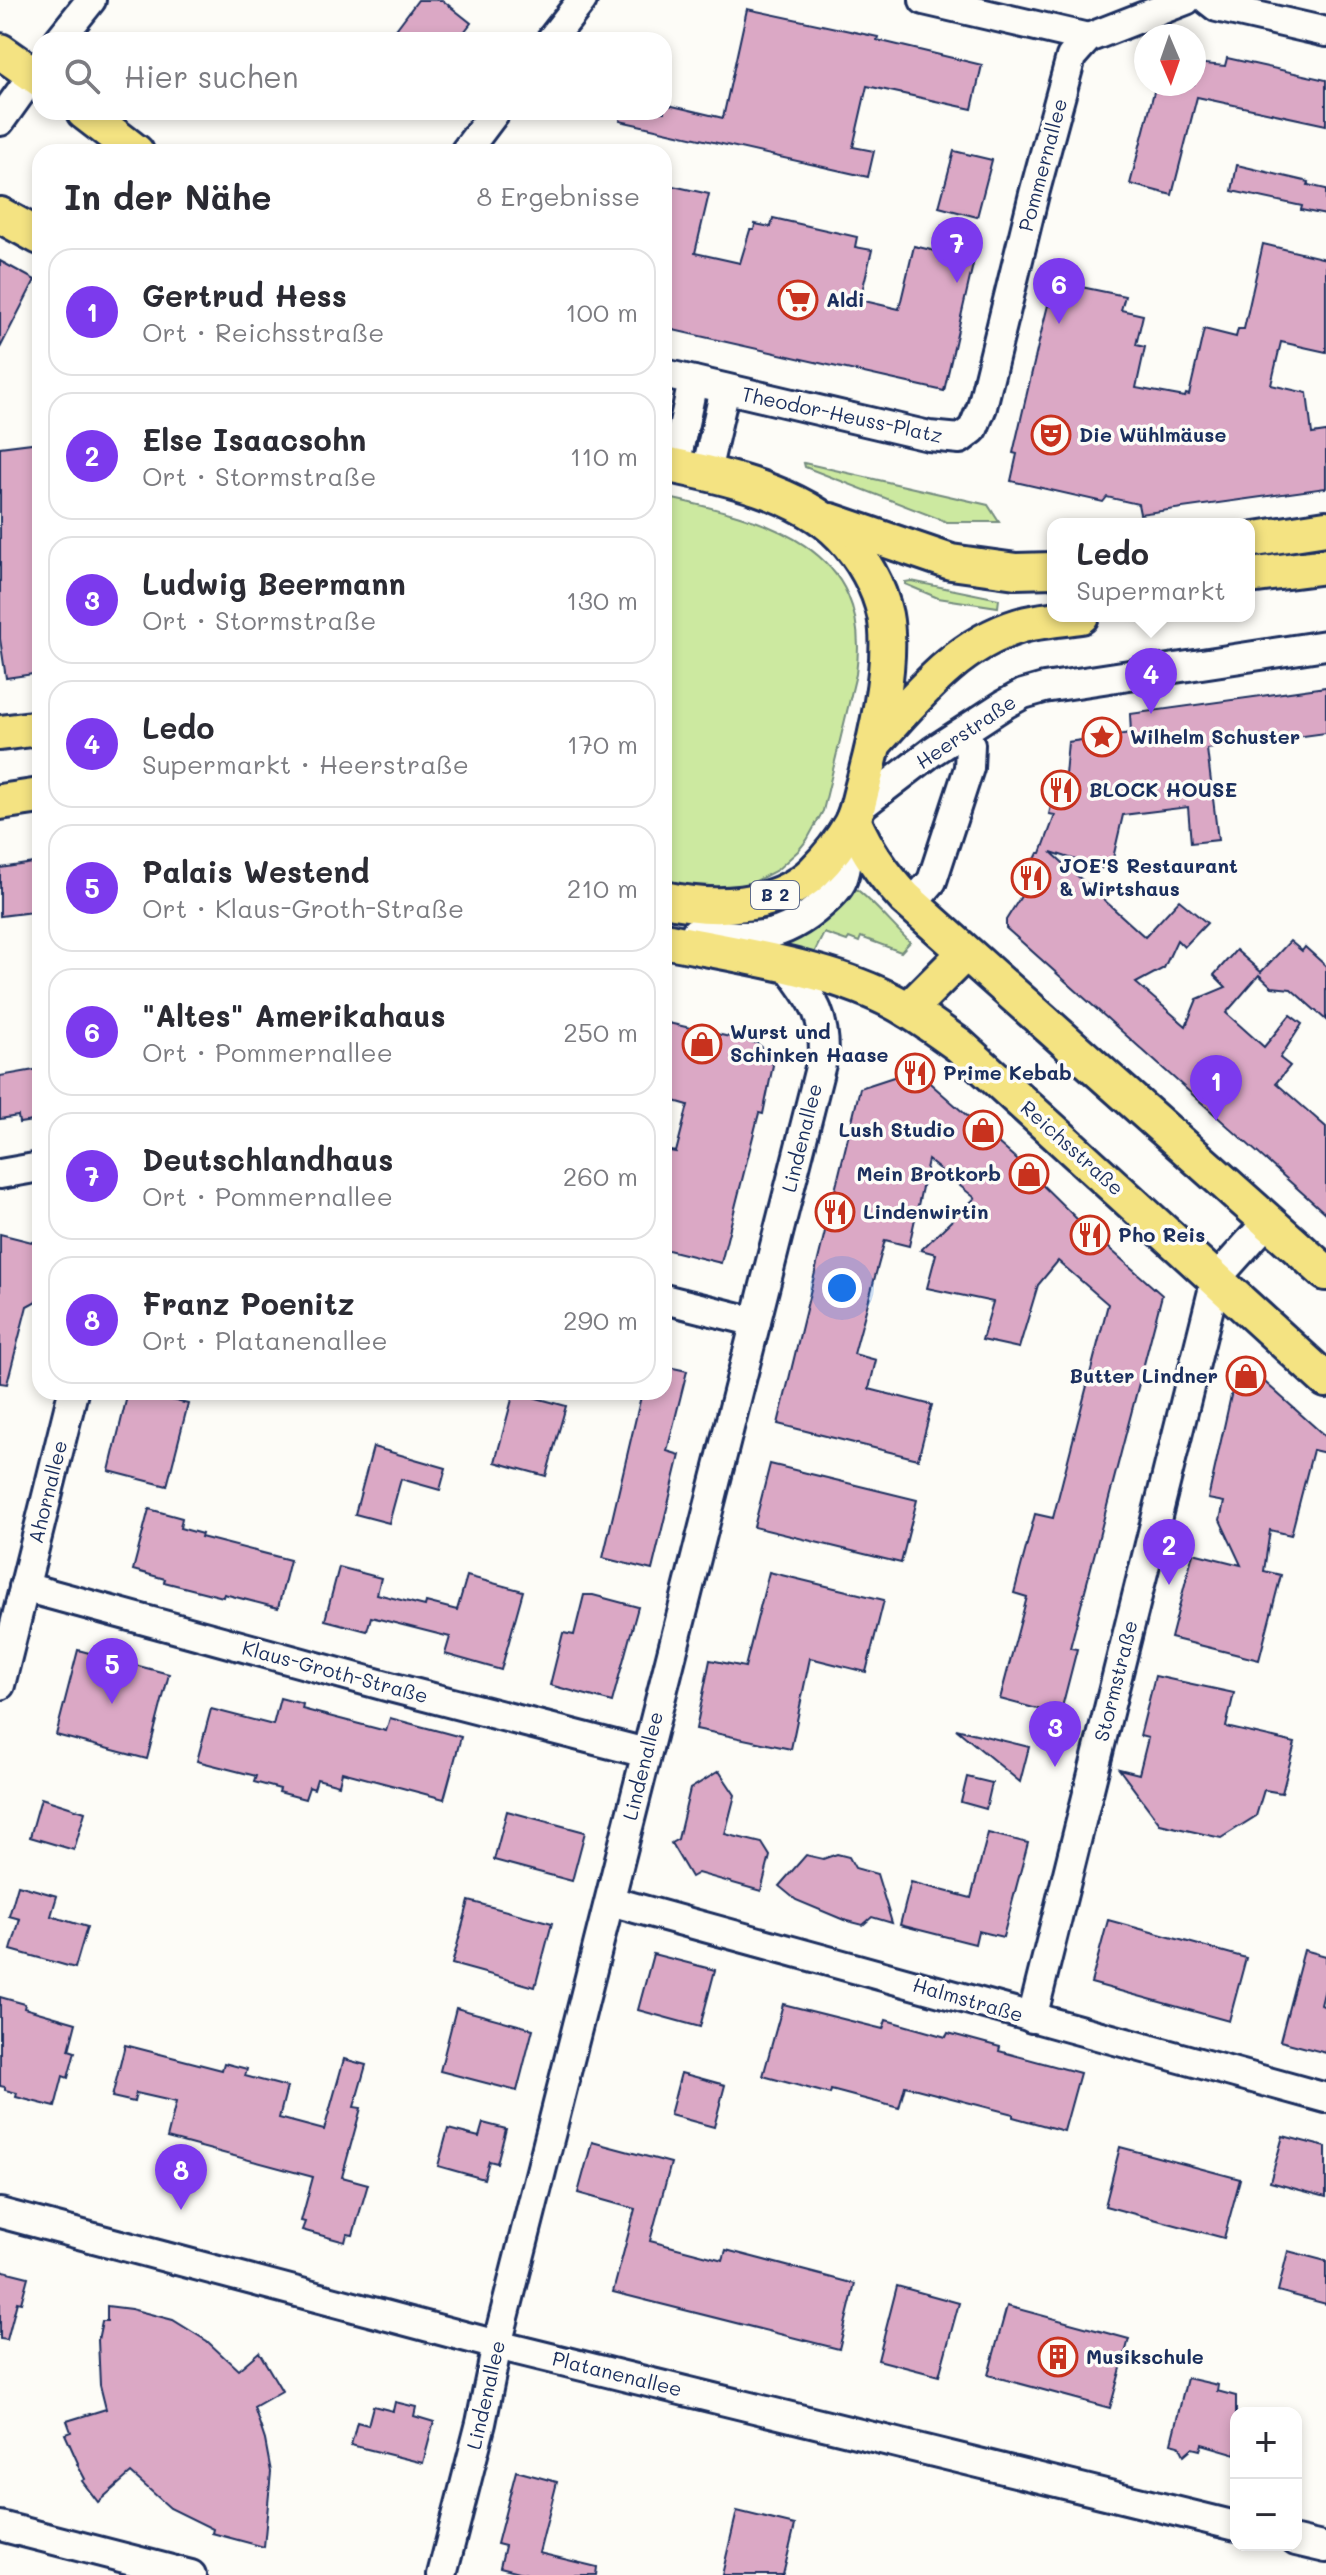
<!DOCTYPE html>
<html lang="de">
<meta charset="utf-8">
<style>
body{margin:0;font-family:Mali,sans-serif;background:#f2f2f3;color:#2b2b33}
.controls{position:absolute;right:24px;bottom:24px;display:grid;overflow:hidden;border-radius:16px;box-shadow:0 4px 12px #0003}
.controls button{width:72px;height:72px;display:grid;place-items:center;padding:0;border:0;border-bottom:2px solid #e1e1e2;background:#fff;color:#2b2b33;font:40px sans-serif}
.compass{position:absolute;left:1134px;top:24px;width:72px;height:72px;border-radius:50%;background:#fff;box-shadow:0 4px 12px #0003;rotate:178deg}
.you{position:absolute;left:842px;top:1288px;width:28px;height:28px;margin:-20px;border:6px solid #fff;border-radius:50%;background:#1a73e8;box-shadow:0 0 0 12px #1a73e833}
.badge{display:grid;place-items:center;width:52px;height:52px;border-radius:50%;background:#7c3aed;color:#fff;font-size:26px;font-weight:700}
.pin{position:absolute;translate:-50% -66px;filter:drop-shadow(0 2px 4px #0008)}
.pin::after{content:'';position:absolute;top:42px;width:28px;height:24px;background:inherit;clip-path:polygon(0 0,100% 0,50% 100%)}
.popup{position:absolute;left:1047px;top:518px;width:208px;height:104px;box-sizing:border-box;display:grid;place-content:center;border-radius:16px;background:#fff;filter:drop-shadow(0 2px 6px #0005);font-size:26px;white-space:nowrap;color:#7c7c81}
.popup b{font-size:30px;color:#2b2b33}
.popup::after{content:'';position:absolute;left:50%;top:100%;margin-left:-16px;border:16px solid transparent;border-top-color:#fff}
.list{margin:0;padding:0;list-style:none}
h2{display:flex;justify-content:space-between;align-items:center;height:104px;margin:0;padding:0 32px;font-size:34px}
h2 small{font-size:26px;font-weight:400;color:#7c7c81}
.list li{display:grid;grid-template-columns:52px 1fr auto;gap:24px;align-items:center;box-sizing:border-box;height:128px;margin:0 16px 16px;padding:0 16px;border:2px solid #e1e1e2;border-radius:24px}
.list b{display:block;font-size:30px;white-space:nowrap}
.list p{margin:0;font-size:26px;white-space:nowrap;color:#7c7c81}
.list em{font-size:26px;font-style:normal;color:#7c7c81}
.icon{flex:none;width:44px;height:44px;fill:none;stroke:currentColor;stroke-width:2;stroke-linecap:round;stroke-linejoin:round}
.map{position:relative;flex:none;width:1326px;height:2575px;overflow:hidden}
.search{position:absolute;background:#fff;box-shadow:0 4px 12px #0003;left:32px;top:32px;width:640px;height:88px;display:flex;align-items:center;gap:20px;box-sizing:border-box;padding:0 28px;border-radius:24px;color:#7c7c81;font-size:30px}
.panel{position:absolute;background:#fff;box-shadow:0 4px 12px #0003;left:32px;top:144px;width:640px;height:1256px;border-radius:24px}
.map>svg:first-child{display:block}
.green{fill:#cce9a0;stroke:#748c7f;stroke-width:2}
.building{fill:#dba8c5;stroke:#1b2f5e;stroke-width:2}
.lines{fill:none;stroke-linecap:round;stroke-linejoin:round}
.minor-casing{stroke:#1b2f5e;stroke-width:34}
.major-casing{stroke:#1b2f5e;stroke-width:40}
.minor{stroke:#fdfcf7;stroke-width:28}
.major{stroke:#f4e382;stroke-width:34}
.labels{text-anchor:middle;stroke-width:7;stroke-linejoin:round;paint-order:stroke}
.shield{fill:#fdfcf7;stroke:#5f6c8c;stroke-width:2}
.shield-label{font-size:18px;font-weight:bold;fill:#1b2f5e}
.street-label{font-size:20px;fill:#1b2f5e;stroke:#fdfcf7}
.poi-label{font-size:20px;font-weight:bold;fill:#1b2f5e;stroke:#fdfcf7;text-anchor:start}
</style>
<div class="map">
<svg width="1326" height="2575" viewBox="0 0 1326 2575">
<rect width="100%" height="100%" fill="#fdfcf7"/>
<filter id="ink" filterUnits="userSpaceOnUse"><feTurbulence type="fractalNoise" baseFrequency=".0125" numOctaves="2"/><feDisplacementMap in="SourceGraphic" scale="16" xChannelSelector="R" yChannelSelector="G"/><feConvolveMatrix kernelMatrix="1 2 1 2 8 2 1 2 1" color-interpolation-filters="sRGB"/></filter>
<g filter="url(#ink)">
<g class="green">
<path d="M804,463L988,505L999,522H947L805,467Z"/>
<path d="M664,497C765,519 874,545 856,674L823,811L807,840L798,851L777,870L754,882L727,890L705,891L664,884Z"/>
<path d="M911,581L999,599L998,607L938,598L905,584V582Z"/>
<path d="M853,887C863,891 898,931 910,942L901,952L861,937L859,942L849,938L847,941L824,933L812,957L780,947L781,943Z"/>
</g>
<g class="building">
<path d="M418,0H442L471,23L458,40H388Z"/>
<path d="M747,9L878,37L877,40L982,65L972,109L867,86L853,147L874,151L868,177L620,121L621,112H664V104L723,118Z"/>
<path d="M1227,58L1326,80V125L1197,97L1172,195L1130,184L1156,84H1194V63L1225,66Z"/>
<path d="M954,151L992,160L977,217L939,207Z"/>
<path d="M1237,165L1309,182L1308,185L1326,189V215L1301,210L1302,206L1232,191Z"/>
<path d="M664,184L709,194L695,253L740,263L750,230H754L755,224L771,227L773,218L857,237L855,247L872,250L860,300L899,309L914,246L974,260L944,391L664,328Z"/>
<path d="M1263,244L1326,259V352L1281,342L1271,385L1307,393L1312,434L1326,432V488L1140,514L1138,504L1107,497L1103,502L1011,481L1017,454L1013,453L1041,333L1048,305L1051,306L1057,282L1125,296L1121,310L1143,315L1136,345L1145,347L1136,388L1185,397L1186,394L1189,395L1204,329L1236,337L1238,329H1244Z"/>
<path d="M0,261L35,280L0,348Z"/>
<path d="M40,442V673L6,678L0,639V447Z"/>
<path d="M1326,687V733L1207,749L1218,840L1191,843L1188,807L1123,815L1110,871L1051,852L1145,937L1179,900L1207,923L1184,947L1177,940L1164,968L1136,983L1186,1026L1197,999L1226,987L1214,975L1236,950L1261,972L1290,941L1302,951L1305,947L1326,966V1020L1291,989L1272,987L1259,975L1226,1013L1264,1047L1290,1015L1302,1024L1280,1058L1290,1066L1276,1083L1326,1127V1214L1006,928V920L1023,893L1020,891L1038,853H1041L1055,815L1049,814L1059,775H1065L1068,742L1131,733L1130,714Z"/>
<path d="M40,862V911L0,916V868Z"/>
<path d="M664,1022L756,1043L767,1051L773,1065L763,1114L759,1113L721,1263L664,1249V1150L676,1152L688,1105L664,1098Z"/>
<path d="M40,1069V1120L19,1123L18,1116L0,1119V1076Z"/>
<path d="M915,1070L1014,1157L1084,1226L1162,1295L1070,1648L1077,1649L1060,1715L1000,1699L1027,1597L1014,1593L1035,1514L1053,1518L1108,1304L1058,1261L1038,1285L1019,1348L982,1340L993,1302L927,1288L936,1254L921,1250L975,1198L928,1160L909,1246L885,1240L854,1354L876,1360L869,1389L932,1405L918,1459L778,1424L860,1088Z"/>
<path d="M0,1234L40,1244V1299L27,1306L7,1384L0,1383Z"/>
<path d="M664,1366L687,1371L667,1451L680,1455L652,1570L603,1558L642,1392H664Z"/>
<path d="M1245,1373L1258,1376L1326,1437V1453L1313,1450L1291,1535L1270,1530L1264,1571L1281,1575L1259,1660L1171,1638L1193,1553L1241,1565L1220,1520L1224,1502L1208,1499L1232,1391L1238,1379Z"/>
<path d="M128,1392H139L188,1404L167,1486L109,1471Z"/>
<path d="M514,1392L566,1406L546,1476L495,1462Z"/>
<path d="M373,1447L446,1468L440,1490L401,1479L389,1523L355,1514Z"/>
<path d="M770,1464L917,1500L901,1563L754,1527Z"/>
<path d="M149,1509L182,1518L180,1528L202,1534L201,1537L290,1560L278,1608L224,1594L223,1597L164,1582L165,1579L133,1570Z"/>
<path d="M339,1567L381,1578L377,1594L425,1606L426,1602L457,1610L467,1576L523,1591L501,1670L445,1654L450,1637L371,1617L367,1631L325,1620Z"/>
<path d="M769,1572L884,1600L866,1672L810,1658L791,1749L696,1729L710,1660L745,1667Z"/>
<path d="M584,1595H593L638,1607L612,1702L550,1685L563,1633L574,1635Z"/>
<path d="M78,1650L169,1674L147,1759L56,1735Z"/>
<path d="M1155,1676L1234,1693L1226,1727L1295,1743L1282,1793L1264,1790L1256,1816L1221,1838L1160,1824L1119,1769L1139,1774L1148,1738L1140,1736Z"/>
<path d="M280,1698L303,1704L302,1709L386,1731L390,1718L461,1737L444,1799L342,1772L339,1785L317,1779L314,1789L309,1787L305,1799L279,1792L280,1789L254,1782L256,1776L197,1761L211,1709L273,1725Z"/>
<path d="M956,1729L1029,1747L1020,1782Z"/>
<path d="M719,1771L735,1795L725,1834L762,1843L770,1856L761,1891L698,1873L691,1877L671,1843L678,1839L690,1789Z"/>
<path d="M967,1777L992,1783L986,1809L961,1802Z"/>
<path d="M41,1798L85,1812L74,1850L30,1837Z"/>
<path d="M507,1811L585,1832L572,1881L494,1860Z"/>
<path d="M988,1833L1028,1843L1003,1937L978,1931L975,1944L900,1925L911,1882L971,1898Z"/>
<path d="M837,1854L849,1857L855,1868L877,1874L892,1923L872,1917L863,1925L844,1920L796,1900L779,1886L806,1855L823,1859Z"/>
<path d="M18,1885L57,1896L51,1916L87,1927L75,1968L11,1950L20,1919L9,1916Z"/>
<path d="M469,1901L552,1923L535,1987L452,1964Z"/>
<path d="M1108,1920L1246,1958L1229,2021L1091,1983Z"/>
<path d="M1304,1950L1326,1956V1985L1321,2005L1326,2007V2053L1280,2041Z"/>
<path d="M653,1954L715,1970L700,2027L638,2010Z"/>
<path d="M0,1997L25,2004L24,2008L76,2023L69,2050L75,2052L68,2078L63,2076L55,2107L16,2097L17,2093L5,2090V2087L0,2086Z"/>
<path d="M783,2004L883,2029L886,2020L946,2037L948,2033L1000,2047L999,2051L1080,2073L1064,2131L1013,2117V2114L905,2086L899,2108L831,2090L830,2094L763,2076Z"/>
<path d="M456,2008L533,2029L517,2091L440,2071Z"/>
<path d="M125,2045L222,2070L224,2063L247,2069L245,2076L287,2087L279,2118L324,2130L344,2059L366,2065L354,2107L361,2108L342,2177L368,2184L353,2235L347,2234L345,2242L302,2230L305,2222L301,2221L313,2177L167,2138L176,2102L136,2093L134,2102L112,2097Z"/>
<path d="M681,2073L725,2085L714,2127L670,2115Z"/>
<path d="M483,2123L506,2129L497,2163L489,2161L484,2179L438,2166L448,2129L479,2137Z"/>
<path d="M1283,2136L1326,2147V2197L1270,2182Z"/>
<path d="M592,2142L671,2163L650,2241L723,2260L726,2250L855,2284L839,2349L613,2292L635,2209L578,2193Z"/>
<path d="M1120,2147L1240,2179L1224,2238L1105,2206Z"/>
<path d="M1288,2251L1326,2261V2304L1278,2291Z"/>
<path d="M0,2270L28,2277L21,2303L17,2302L7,2340L0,2339Z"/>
<path d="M897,2286L959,2303L939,2376L878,2360Z"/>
<path d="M107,2306L131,2309L173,2320L207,2341L238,2370L259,2352L282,2391L254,2407L265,2440L271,2472L264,2547L212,2533L213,2529L170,2508L131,2473L98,2502L82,2481L85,2479L77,2464L78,2463L65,2434L71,2432L67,2421L106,2409L100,2385L98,2340L102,2321H107Z"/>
<path d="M1007,2306L1129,2339L1110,2408L988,2375Z"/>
<path d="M1187,2378L1218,2385L1217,2391L1236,2396V2454L1202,2444L1200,2450L1192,2448L1184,2455L1179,2445L1171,2443Z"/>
<path d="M395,2402L416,2407L414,2416L434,2422L423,2463L351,2445L357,2422L368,2425L373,2406L393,2411Z"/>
<path d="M516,2471L557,2482L539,2553L597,2567L596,2575H531L500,2567L505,2546L497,2544Z"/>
<path d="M737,2511L795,2525L783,2575H722Z"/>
</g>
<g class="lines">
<defs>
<g id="minor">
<path d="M924,0L1088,38"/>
<path d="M1208,0L1217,7L1326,32"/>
<path d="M59,40L91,0"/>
<path d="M551,40L582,0"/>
<path d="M0,121L40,65"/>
<path d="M465,152L495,112"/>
<path d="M664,374L929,436L960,439L973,429L982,407L1034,194L1071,57L1088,38L1186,0"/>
<path d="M675,466L693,381"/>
<path d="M706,472L725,389"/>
<path d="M856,810L933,751L1005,704L1023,694L1044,688L1326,645"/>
<path d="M912,904L932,881L969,768L970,744L963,733"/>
<path d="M696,932C751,938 779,943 822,904C831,896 841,887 844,875C849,860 848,842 850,826"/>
<path d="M0,1174L40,1167"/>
<path d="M664,1299L756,1322"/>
<path d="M24,1587L390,1687L646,1753"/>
<path d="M0,1685L73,1392"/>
<path d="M610,1901L1326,2098"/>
<path d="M1032,2018L1216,1279L1268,1221"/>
<path d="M0,2213L497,2345L1236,2526"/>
<path d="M0,2526L191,2575"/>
<path d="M1296,2541L1326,2548"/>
<path d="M442,2575L481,2423L497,2345L824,1052C824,1010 811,999 788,966"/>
</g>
<g id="major">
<path d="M0,51L40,79"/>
<path d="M84,112L136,152"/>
<path d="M0,215L40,237"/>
<path d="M664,464C720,475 802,493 842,536C862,557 879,586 885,615C894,663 875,742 862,789C859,800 857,813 851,824C842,840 827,859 814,872C775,909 713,910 664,899"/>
<path d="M831,521L951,562L1016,571L1053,570"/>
<path d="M1249,540L1326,528"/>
<path d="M1249,576L1326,566"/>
<path d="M0,733L40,728"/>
<path d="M875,742C918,695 957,645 1019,626C1039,620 1061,619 1081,616"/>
<path d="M0,802L40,796"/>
<path d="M853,820C867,851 881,872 905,898L1326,1273"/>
<path d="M664,940C736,955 821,966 886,998C912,1010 936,1029 959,1045L1326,1380"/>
<path d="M908,1010L965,953"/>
</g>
</defs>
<use href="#minor" class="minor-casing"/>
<use href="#major" class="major-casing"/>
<use href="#minor" class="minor"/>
<use href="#major" class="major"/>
</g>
</g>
<defs>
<symbol id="supermarket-ring" viewBox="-11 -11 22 22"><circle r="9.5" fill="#fdfcf7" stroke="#c8321e" stroke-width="1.5"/><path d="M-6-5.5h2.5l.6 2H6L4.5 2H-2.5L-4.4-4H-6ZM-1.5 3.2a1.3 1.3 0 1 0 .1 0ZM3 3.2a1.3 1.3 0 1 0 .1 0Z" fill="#c8321e"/></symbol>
<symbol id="theatre-ring" viewBox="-11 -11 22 22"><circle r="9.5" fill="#fdfcf7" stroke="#c8321e" stroke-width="1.5"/><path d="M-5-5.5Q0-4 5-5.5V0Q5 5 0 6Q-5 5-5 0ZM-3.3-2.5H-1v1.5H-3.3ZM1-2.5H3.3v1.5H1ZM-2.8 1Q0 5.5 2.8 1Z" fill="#c8321e"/></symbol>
<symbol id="sight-ring" viewBox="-11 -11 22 22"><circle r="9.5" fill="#fdfcf7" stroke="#c8321e" stroke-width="1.5"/><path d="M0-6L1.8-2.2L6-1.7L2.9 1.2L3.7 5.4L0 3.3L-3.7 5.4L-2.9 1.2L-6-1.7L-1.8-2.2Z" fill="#c8321e"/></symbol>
<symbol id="restaurant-ring" viewBox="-11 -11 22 22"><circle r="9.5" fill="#fdfcf7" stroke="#c8321e" stroke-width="1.5"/><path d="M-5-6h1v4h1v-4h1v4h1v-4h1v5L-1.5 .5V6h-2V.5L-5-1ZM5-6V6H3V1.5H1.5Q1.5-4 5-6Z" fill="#c8321e"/></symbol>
<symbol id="shop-ring" viewBox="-11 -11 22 22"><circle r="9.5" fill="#fdfcf7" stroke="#c8321e" stroke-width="1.5"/><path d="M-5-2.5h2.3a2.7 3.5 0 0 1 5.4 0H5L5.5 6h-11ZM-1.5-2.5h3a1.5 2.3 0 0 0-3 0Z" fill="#c8321e"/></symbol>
<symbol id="building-ring" viewBox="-11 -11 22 22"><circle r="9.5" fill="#fdfcf7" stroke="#c8321e" stroke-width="1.5"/><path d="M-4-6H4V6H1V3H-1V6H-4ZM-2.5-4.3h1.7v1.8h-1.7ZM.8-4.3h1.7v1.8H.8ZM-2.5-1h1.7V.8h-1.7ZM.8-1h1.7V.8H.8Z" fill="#c8321e"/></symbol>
</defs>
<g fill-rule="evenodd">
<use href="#supermarket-ring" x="776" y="278" width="44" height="44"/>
<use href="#theatre-ring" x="1029" y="413" width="44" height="44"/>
<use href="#sight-ring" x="1080" y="715" width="44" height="44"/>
<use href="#restaurant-ring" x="1039" y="768" width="44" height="44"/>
<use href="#restaurant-ring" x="1009" y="856" width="44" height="44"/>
<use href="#shop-ring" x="680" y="1022" width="44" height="44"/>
<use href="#restaurant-ring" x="893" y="1051" width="44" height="44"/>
<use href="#shop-ring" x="961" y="1108" width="44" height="44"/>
<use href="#shop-ring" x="1007" y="1152" width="44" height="44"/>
<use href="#restaurant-ring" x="813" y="1190" width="44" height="44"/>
<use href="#restaurant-ring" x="1068" y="1213" width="44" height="44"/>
<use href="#shop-ring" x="1224" y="1354" width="44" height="44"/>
<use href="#building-ring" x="1036" y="2335" width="44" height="44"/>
</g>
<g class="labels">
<rect class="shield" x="751" y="881" width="48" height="28" rx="6"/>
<g class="shield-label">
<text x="775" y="901">B 2</text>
</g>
<g class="street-label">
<text transform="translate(1043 165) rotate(-75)" y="7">Pommernallee</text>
<text transform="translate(842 415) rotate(12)" y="7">Theodor-Heuss-Platz</text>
<text transform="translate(966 732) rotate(-34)" y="7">Heerstraße</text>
<text transform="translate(802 1138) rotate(-76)" y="7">Lindenallee</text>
<text transform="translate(1072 1148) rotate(42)" y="7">Reichsstraße</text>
<text transform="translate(48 1492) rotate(-76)" y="7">Ahornallee</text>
<text transform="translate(335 1672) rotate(15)" y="7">Klaus-Groth-Straße</text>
<text transform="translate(1116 1681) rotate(-76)" y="7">Stormstraße</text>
<text transform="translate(643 1766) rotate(-76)" y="7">Lindenallee</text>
<text transform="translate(968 2000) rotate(16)" y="7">Halmstraße</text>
<text transform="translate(617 2374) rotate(14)" y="7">Platanenallee</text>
<text transform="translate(486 2395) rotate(-77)" y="7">Lindenallee</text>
</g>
<g class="poi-label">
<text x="826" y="307">Aldi</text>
<text x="1079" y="442">Die Wühlmäuse</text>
<text x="1130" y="744">Wilhelm Schuster</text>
<text x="1089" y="797">BLOCK HOUSE</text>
<text x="1059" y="873">JOE'S Restaurant<tspan x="1059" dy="23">&amp; Wirtshaus</tspan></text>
<text x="730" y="1039">Wurst und<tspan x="730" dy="23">Schinken Haase</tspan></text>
<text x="943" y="1080">Prime Kebab</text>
<text x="955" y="1137" text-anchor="end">Lush Studio</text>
<text x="1001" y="1181" text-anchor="end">Mein Brotkorb</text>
<text x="863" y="1219">Lindenwirtin</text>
<text x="1118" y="1242">Pho Reis</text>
<text x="1218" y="1383" text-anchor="end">Butter Lindner</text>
<text x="1086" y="2364">Musikschule</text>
</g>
</g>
</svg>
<div class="controls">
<button>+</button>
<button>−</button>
</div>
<svg class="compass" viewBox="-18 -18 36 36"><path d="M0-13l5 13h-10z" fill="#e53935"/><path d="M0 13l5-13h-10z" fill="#7c7c81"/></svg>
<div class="you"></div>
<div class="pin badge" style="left:1216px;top:1121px">1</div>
<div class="pin badge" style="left:1169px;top:1585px">2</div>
<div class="pin badge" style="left:1055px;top:1767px">3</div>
<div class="pin badge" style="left:1151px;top:714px">4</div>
<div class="popup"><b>Ledo</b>Supermarkt</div>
<div class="pin badge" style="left:112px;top:1704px">5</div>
<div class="pin badge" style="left:1059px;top:324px">6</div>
<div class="pin badge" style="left:957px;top:283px">7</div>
<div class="pin badge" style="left:181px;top:2210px">8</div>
<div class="search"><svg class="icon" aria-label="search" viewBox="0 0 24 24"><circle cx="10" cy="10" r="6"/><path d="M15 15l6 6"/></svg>Hier suchen</div>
<section class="panel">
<h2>In der Nähe<small>8 Ergebnisse</small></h2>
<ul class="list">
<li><span class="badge">1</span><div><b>Gertrud Hess</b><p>Ort · Reichsstraße</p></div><em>100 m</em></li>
<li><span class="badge">2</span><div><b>Else Isaacsohn</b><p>Ort · Stormstraße</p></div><em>110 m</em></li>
<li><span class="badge">3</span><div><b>Ludwig Beermann</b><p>Ort · Stormstraße</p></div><em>130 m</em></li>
<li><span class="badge">4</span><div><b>Ledo</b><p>Supermarkt · Heerstraße</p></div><em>170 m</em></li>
<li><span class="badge">5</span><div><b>Palais Westend</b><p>Ort · Klaus-Groth-Straße</p></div><em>210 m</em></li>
<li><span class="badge">6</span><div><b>&quot;Altes&quot; Amerikahaus</b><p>Ort · Pommernallee</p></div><em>250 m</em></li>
<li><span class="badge">7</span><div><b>Deutschlandhaus</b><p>Ort · Pommernallee</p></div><em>260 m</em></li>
<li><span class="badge">8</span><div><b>Franz Poenitz</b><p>Ort · Platanenallee</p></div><em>290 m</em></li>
</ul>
</section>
</div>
